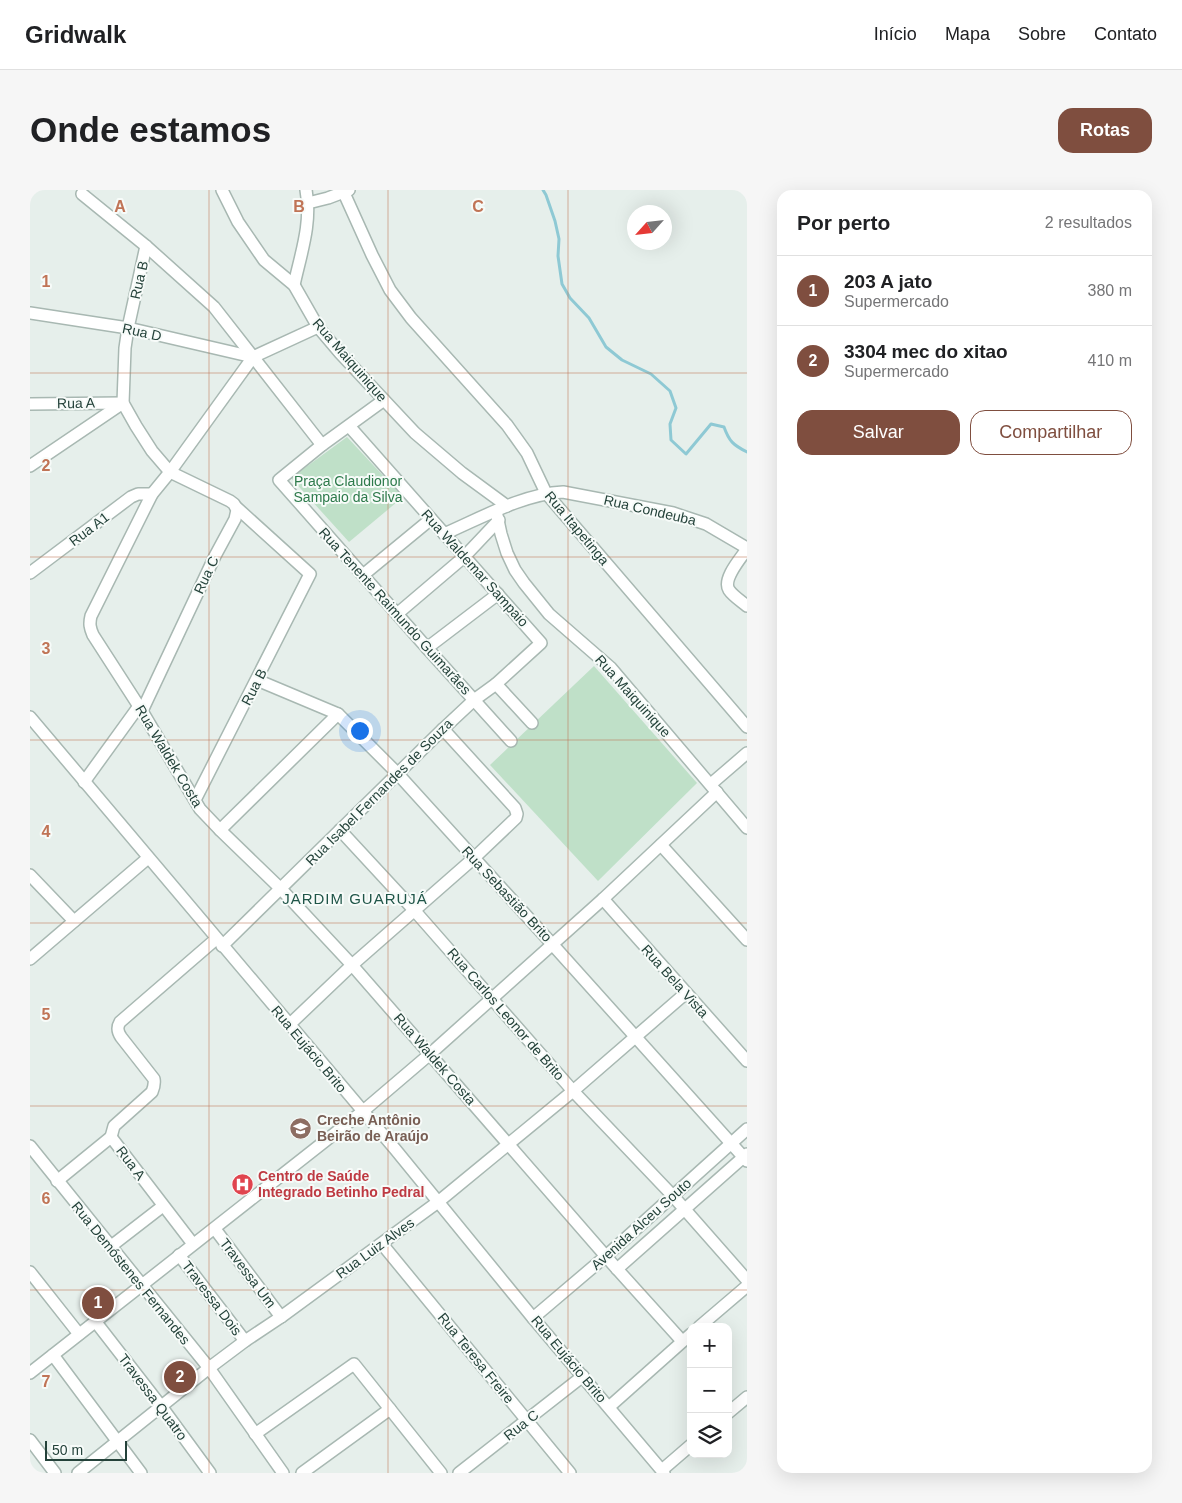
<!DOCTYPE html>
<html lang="pt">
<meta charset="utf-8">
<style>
body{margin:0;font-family:Helvetica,sans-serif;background:#f6f6f6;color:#202124}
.controls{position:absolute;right:15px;bottom:15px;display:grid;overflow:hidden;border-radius:10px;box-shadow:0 5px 20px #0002}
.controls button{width:45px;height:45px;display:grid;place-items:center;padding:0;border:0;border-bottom:1px solid #e0e0e0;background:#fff;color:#202124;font:25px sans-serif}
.compass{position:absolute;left:597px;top:15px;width:45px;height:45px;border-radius:50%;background:#fff;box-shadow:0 5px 20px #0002;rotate:243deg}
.scale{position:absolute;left:15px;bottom:12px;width:82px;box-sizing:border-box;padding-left:5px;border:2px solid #24423a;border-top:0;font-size:14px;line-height:18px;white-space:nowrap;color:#24423a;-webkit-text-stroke:4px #f7fbf9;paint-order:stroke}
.you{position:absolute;left:329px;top:540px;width:18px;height:18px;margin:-12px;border:4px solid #fff;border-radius:50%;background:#1a73e8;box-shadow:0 0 0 8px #1a73e833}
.badge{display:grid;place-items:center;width:32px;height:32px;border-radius:50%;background:#7f4e3f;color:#fff;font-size:16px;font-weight:700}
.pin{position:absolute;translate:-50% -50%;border:2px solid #fff;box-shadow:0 1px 5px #0006}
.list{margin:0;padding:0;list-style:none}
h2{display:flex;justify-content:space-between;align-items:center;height:65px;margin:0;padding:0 20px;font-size:21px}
h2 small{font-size:16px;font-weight:400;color:#757577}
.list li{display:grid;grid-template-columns:32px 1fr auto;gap:15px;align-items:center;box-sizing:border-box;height:70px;padding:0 20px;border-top:1px solid #e0e0e0}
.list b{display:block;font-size:19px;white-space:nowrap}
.list p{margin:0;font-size:16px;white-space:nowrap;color:#757577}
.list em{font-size:16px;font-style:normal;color:#757577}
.actions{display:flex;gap:10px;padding:15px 20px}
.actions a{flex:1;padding:11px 0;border:1px solid #7f4e3f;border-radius:15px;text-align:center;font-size:18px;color:#7f4e3f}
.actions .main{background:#7f4e3f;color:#fff}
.icon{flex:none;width:28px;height:28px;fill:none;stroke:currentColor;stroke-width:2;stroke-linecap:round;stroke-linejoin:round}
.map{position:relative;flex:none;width:717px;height:1283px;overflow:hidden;border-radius:15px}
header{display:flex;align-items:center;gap:30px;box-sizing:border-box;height:70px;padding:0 25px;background:#fff;border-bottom:1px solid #e0e0e0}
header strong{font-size:24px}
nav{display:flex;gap:28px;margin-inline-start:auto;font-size:18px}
.intro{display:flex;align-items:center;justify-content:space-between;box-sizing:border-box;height:120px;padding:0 30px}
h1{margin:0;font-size:35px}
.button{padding:12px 22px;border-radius:15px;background:#7f4e3f;color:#fff;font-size:18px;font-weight:700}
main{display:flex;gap:30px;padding:0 30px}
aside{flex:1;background:#fff;border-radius:15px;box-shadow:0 5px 20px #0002}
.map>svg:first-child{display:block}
.green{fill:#bfe0c8}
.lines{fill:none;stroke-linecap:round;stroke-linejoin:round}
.stream{stroke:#8ec9d4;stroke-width:3}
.minor-casing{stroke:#a8b8b2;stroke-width:14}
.minor{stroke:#fff;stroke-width:11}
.grid{fill:none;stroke:#c07456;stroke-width:1;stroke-opacity:0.55}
.labels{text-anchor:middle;stroke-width:4;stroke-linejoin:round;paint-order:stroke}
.street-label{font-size:14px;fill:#24423a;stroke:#f7fbf9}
.park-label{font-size:14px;fill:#2d7a4b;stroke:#f7fbf9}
.education-label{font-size:14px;font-weight:bold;fill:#785e54;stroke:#f7fbf9;text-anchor:start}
.health-label{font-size:14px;font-weight:bold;fill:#be3a42;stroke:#f7fbf9;text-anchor:start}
.neighbourhood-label{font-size:15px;letter-spacing:1px;fill:#1f5548;stroke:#f7fbf9}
.grid-label{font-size:16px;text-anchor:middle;font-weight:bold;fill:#c07456;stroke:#f7fbf9;stroke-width:4;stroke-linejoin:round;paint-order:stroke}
</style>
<header>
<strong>Gridwalk</strong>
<nav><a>Início</a><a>Mapa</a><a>Sobre</a><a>Contato</a></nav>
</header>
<div class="intro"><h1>Onde estamos</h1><a class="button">Rotas</a></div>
<main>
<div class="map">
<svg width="717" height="1283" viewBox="0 0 717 1283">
<rect width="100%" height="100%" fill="#e6efeb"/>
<g class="green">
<path d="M317,247L373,307L319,352L261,288Z"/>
<path d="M564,476L667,593L568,691L460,575Z"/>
</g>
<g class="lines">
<path class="stream" d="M513,0L516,5L525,31L529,49L528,66L532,94L540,108L559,128L576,157L592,170L621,184L640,201L646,218L640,234L641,250L656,264L681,234L694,237C699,251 703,255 717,262"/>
<defs>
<g id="minor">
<path d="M192,0L208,32L234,70L264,95L288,137L310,163L385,243L432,283L477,316"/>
<path d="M314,3L342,65L360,100L381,128L477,235L497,263L516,303L717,537"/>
<path d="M52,4L116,56L184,117L292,255"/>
<path d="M278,13L298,8L319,0"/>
<path d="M264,95C271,63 282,33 276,0"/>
<path d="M0,123L98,138L223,167"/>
<path d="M288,137L223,167L140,282L122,304L61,426C59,434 60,438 63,445L112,521L170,619L190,640L251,699L322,775L587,1079L652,1151"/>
<path d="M354,210L292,255L249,290L397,458L481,551"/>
<path d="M0,214L93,213"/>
<path d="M0,276L93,213"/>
<path d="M466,321L471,344L477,363L485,380L494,393L519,424L581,478L717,638"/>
<path d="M414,344C451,328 493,304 533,302L643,323L676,334L717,358"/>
<path d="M717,359C711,368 692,389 699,400C703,406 711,411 717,416"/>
<path d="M0,383L101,307L108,304H122"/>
<path d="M333,385L401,329"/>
<path d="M367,424L434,367L469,330"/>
<path d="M397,458L468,404"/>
<path d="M227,490L308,524L367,583L523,755L717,971"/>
<path d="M466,494L502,533"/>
<path d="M112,521L185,366L205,329L207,320L204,314L200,311L140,282L122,261L106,236L93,213L95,158L98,138L116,56"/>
<path d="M0,527L365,959L503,1128L634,1283"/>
<path d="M54,592L109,516"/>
<path d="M681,594L717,563"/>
<path d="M165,610L280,384L206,317"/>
<path d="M190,640L308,524"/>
<path d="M310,640L384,720L543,901L643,1006L717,1090"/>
<path d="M631,655L717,750"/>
<path d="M0,685L44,731"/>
<path d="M573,709L717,871"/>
<path d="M192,756L413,539L444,510L466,494L511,453L319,236"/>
<path d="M0,769L118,668"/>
<path d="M259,835L322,775L444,668L486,628L487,624L485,618L413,539"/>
<path d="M81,947L84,936L122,902C124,897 125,894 124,889L91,847C87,841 87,837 90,832L186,749"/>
<path d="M0,956L179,1178L253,1283"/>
<path d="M27,991L81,947L163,1054"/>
<path d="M185,1039L251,1127"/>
<path d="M352,1054L540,1283"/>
<path d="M80,1057L133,1016"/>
<path d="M149,1065L215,1151"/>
<path d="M587,1079L717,964"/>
<path d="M0,1082L49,1144"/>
<path d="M503,1128L576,1066L717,939"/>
<path d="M65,1131L131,1216L180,1283"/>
<path d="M669,1137L717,1096"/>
<path d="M23,1165L111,1283"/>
<path d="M0,1183L332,922L400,864L573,709L687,602"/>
<path d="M579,1217L661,1144"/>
<path d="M698,1223L717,1207"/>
<path d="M225,1244L324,1174L411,1283"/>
<path d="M0,1250L25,1283"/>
<path d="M632,1280L661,1255"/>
<path d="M48,1283L179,1178L215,1151L251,1127L408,1012L543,901L656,803"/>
<path d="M272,1283L360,1219"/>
<path d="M429,1283L553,1186"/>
</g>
</defs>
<use href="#minor" class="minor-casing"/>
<use href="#minor" class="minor"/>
</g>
<path class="grid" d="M179,0V1283M358,0V1283M538,0V1283M0,183H717M0,367H717M0,550H717M0,733H717M0,916H717M0,1100H717"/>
<defs>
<symbol id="school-disc" viewBox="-11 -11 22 22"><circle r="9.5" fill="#8d6e63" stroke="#f7fbf9"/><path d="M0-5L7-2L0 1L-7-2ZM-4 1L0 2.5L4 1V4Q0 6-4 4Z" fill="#fff"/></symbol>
<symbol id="hospital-disc" viewBox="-11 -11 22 22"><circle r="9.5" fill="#e0444e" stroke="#f7fbf9"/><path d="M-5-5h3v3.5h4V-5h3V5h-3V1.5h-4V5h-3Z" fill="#fff"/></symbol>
</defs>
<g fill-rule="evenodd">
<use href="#school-disc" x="258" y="926" width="25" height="25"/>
<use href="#hospital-disc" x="200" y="982" width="25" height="25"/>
</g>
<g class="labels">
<g class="street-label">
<text transform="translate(109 90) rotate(-77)" y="5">Rua B</text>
<text transform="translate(112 142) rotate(12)" y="5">Rua D</text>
<text transform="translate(320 170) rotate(49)" y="5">Rua Maiquinique</text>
<text transform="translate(46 213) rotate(-1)" y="5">Rua A</text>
<text transform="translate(620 320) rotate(13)" y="5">Rua Condeuba</text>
<text transform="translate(547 338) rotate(50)" y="5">Rua Itapetinga</text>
<text transform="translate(59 339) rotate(-37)" y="5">Rua A1</text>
<text transform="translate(445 378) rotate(48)" y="5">Rua Waldemar Sampaio</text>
<text transform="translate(176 385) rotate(-65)" y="5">Rua C</text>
<text transform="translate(365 421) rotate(48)" y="5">Rua Tenente Raimundo Guimarães</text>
<text transform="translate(224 497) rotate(-63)" y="5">Rua B</text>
<text transform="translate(603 506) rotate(48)" y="5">Rua Maiquinique</text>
<text transform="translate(139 566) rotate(59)" y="5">Rua Waldek Costa</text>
<text transform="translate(349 602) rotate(-45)" y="5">Rua Isabel Fernandes de Souza</text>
<text transform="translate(477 704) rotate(47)" y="5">Rua Sebastião Brito</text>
<text transform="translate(645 791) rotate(48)" y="5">Rua Bela Vista</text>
<text transform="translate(476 824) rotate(49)" y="5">Rua Carlos Leonor de Brito</text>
<text transform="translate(279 859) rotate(50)" y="5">Rua Eujácio Brito</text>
<text transform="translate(405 869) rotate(49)" y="5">Rua Waldek Costa</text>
<text transform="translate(101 973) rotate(53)" y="5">Rua A</text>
<text transform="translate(611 1034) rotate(-42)" y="5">Avenida Alceu Souto</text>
<text transform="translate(345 1058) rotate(-36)" y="5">Rua Luiz Alves</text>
<text transform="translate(101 1083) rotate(51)" y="5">Rua Demóstenes Fernandes</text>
<text transform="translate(218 1083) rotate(53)" y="5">Travessa Um</text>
<text transform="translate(182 1108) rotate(53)" y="5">Travessa Dois</text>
<text transform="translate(446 1168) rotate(51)" y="5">Rua Teresa Freire</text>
<text transform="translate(539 1169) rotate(50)" y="5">Rua Eujácio Brito</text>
<text transform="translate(123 1207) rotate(53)" y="5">Travessa Quatro</text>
<text transform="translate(491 1235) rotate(-38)" y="5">Rua C</text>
</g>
<g class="park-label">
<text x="318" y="296">Praça Claudionor<tspan x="318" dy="16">Sampaio da Silva</tspan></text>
</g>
<g class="education-label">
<text x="287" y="935">Creche Antônio<tspan x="287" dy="16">Beirão de Araújo</tspan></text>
</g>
<g class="health-label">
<text x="228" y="991">Centro de Saúde<tspan x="228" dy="16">Integrado Betinho Pedral</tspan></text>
</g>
<g class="neighbourhood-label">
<text x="325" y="714">JARDIM GUARUJÁ</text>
</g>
</g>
<g class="grid-label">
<text x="90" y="22">A</text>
<text x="269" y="22">B</text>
<text x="448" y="22">C</text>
<text x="16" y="97">1</text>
<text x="16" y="281">2</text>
<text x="16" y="464">3</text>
<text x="16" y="647">4</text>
<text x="16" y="830">5</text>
<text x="16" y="1014">6</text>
<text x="16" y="1197">7</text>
</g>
</svg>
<div class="controls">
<button>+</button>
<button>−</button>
<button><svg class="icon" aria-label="layers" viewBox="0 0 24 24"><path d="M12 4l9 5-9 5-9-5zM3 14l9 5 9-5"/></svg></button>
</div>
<svg class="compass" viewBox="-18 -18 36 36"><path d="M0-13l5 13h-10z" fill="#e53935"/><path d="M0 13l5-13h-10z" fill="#757577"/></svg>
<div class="scale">50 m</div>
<div class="you"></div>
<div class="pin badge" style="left:68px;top:1113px">1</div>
<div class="pin badge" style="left:150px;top:1187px">2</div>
</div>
<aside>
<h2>Por perto<small>2 resultados</small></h2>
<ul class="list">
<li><span class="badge">1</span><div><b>203 A jato</b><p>Supermercado</p></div><em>380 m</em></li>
<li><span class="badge">2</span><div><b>3304 mec do xitao</b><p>Supermercado</p></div><em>410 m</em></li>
</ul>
<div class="actions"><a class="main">Salvar</a><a>Compartilhar</a></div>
</aside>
</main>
